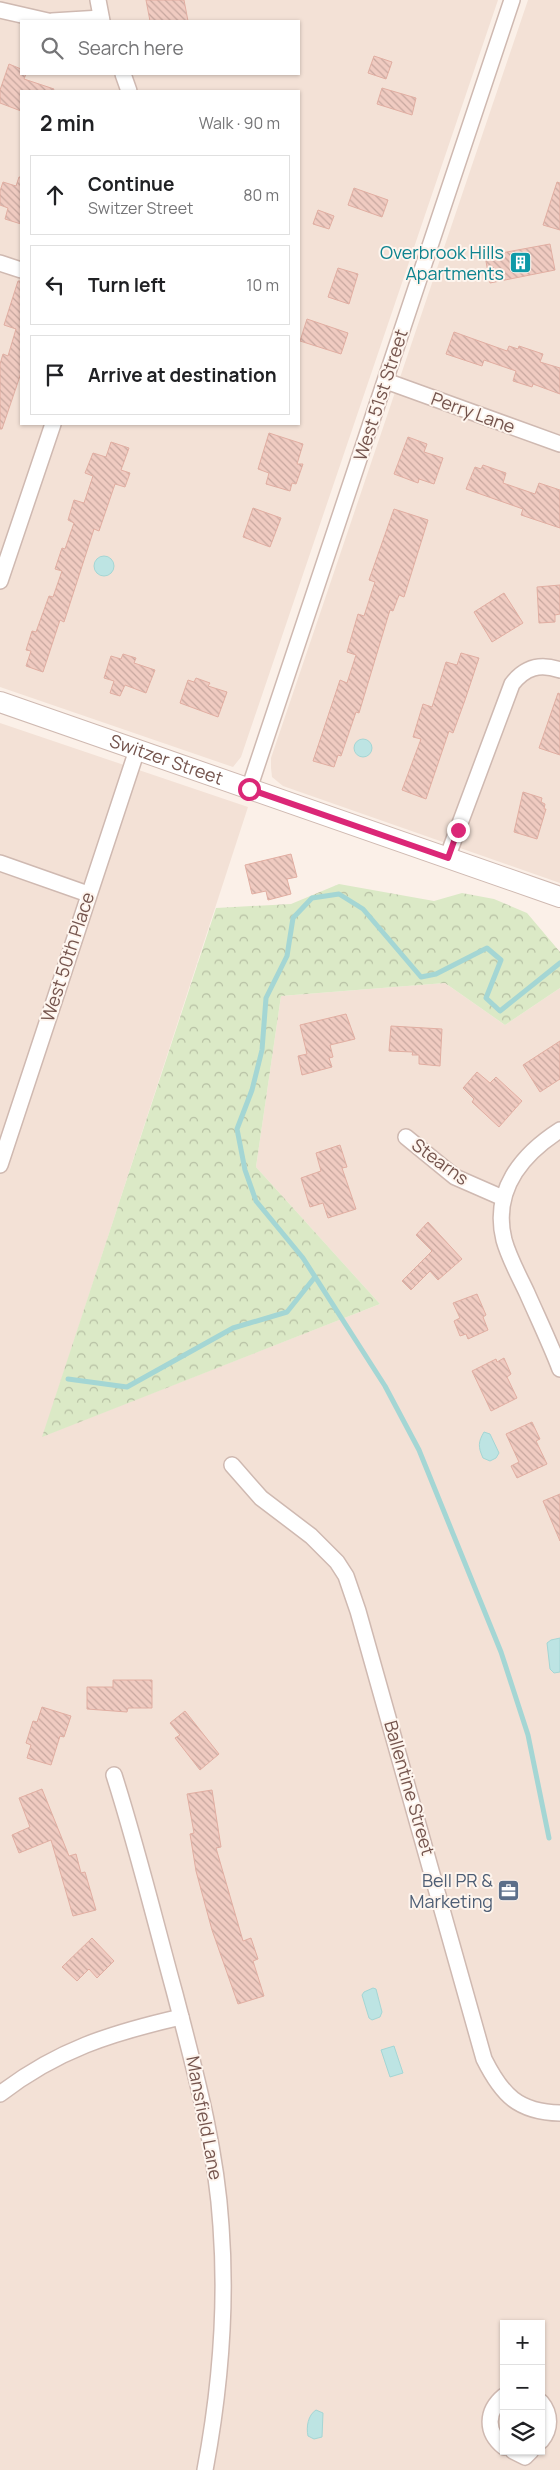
<!DOCTYPE html>
<meta charset="utf-8">
<style>
body{margin:0;font-family:Manrope,sans-serif;background:#f2f2f2;color:#202124}
.controls{position:absolute;right:15px;bottom:15px;display:grid;overflow:hidden;border-radius:0px;box-shadow:0 1px 4px #0004}
.controls button{width:45px;height:45px;display:grid;place-items:center;padding:0;border:0;border-bottom:1px solid #e0e0e0;background:#fff;color:#202124;font:25px sans-serif}
.stop{position:absolute;width:15px;height:15px;margin:-11px;border:4px solid #db2777;border-radius:50%;background:#fff}
.stop.end{background:#db2777;border-color:#fff;box-shadow:0 1px 5px #0008}
.list{margin:0;padding:0;list-style:none}
h2{display:flex;justify-content:space-between;align-items:center;height:65px;margin:0;padding:0 20px;font-size:21px}
h2 small{font-size:16px;font-weight:400;color:#757577}
.list li{display:grid;grid-template-columns:32px 1fr auto;gap:15px;align-items:center;box-sizing:border-box;height:80px;margin:0 10px 10px;padding:0 10px;border:1px solid #e0e0e0;border-radius:0px}
.list b{display:block;font-size:19px;white-space:nowrap}
.list p{margin:0;font-size:16px;white-space:nowrap;color:#757577}
.list em{font-size:16px;font-style:normal;color:#757577}
.icon{flex:none;width:28px;height:28px;fill:none;stroke:currentColor;stroke-width:2;stroke-linecap:round;stroke-linejoin:round}
.map{position:relative;flex:none;width:560px;height:2470px;overflow:hidden}
.search{position:absolute;background:#fff;box-shadow:0 1px 4px #0004;left:20px;top:20px;width:280px;height:55px;display:flex;align-items:center;gap:12px;box-sizing:border-box;padding:0 18px;border-radius:0px;color:#757577;font-size:19px}
.panel{position:absolute;background:#fff;box-shadow:0 1px 4px #0004;left:20px;top:90px;width:280px;height:335px;border-radius:0px}
.map>svg:first-child{display:block}
.residential{fill:#f3e1d6;fill-rule:evenodd}
.forest{fill:url(#forest-crowns)}
.water{fill:#bde4e3;stroke:#a4d6d4}
.lines{fill:none;stroke-linecap:round;stroke-linejoin:round}
.stream{stroke:#a4d6d4;stroke-width:5}
.building{fill:url(#building-back-hatch);stroke:#e1aea2}
.minor-casing{stroke:#cfb9b1;stroke-width:18}
.tertiary-casing{stroke:#cfb9b1;stroke-width:22}
.minor{stroke:#fff;stroke-width:15}
.tertiary{stroke:#fff;stroke-width:20}
.route{stroke:#db2777;stroke-width:6}
.labels{text-anchor:middle;stroke-width:4;stroke-linejoin:round;paint-order:stroke}
.culture-label{font-size:18px;fill:#0d838f;stroke:#fef5ee;text-anchor:end}
.street-label{font-size:18px;fill:#74544d;stroke:#fef5ee}
.service-label{font-size:18px;fill:#4e5e75;stroke:#fef5ee;text-anchor:end}
</style>
<div class="map">
<svg width="560" height="2470" viewBox="0 0 560 2470">
<defs>
<pattern id="forest-crowns" width="20" height="18" patternUnits="userSpaceOnUse" patternTransform="scale(1.25)"><rect width="20" height="18" fill="#dbe9c6"/><path d="M2 6a3 3 0 1 1 6 0M12 15a3 3 0 1 1 6 0" fill="none" stroke="#b6bfa3"/></pattern>
<pattern id="building-back-hatch" width="6" height="6" patternUnits="userSpaceOnUse" patternTransform="scale(1.25)"><rect width="6" height="6" fill="#f0cbc1"/><path d="M-1 5l2 2M0 0l6 6M5-1l2 2" fill="none" stroke="#c7a79f"/></pattern>
</defs>
<rect width="100%" height="100%" fill="#fbf0e8"/>
<g class="residential">
<path d="M0,0H498L241,757L233,767L0,687ZM21,21H299V74H21ZM21,91H299V424H21Z"/>
<path d="M528,0H560V883L283,786L272,777L271,768V758Z"/>
<path d="M0,723L248,807L43,1436L380,1304L256,1167L281,996L445,983L505,1025L560,988V2470H0ZM504,2324H541V2451H504Z"/>
</g>
<path class="forest" d="M339,884L434,901L462,893L494,899L527,913L560,952V988L505,1025L445,983L281,996L256,1167L380,1304L42,1437L216,908L291,904Z"/>
<g class="water">
<circle cx="104" cy="566" r="10"/>
<circle cx="363" cy="748" r="9"/>
<path d="M484,1432L490,1434L499,1453L496,1458L490,1461L483,1458C478,1447 478,1442 484,1432Z"/>
<path d="M560,1638V1672L554,1673L550,1669L547,1643L551,1640Z"/>
<path d="M373,1988L376,1989L382,2012L380,2017L372,2020L369,2018L362,1995L364,1992Z"/>
<path d="M394,2046L403,2073L390,2077L381,2050Z"/>
<path d="M316,2410L323,2413L322,2437L314,2439L308,2436C306,2427 308,2415 316,2410Z"/>
</g>
<g class="lines">
<g class="stream">
<path d="M68,1379L127,1387L233,1328L287,1312L315,1277"/>
<path d="M549,1838L528,1735L501,1652L419,1450L385,1386L303,1258L256,1201L245,1170L237,1129L252,1090L262,1050L266,998L287,956L293,918L312,898L339,894L363,909L421,977L436,974L487,948L501,960L486,998L500,1011L560,963"/>
</g>
</g>
<g class="building">
<path d="M146,0H184L188,21H150Z"/>
<path d="M374,56L392,62L386,79L368,73Z"/>
<path d="M9,64L21,69V74H26L24,79L54,89L53,91H21V111L0,103V90Z"/>
<path d="M382,88L416,98L412,115L377,104Z"/>
<path d="M19,177H21V224L5,219L8,208L0,205V191L3,182L16,186Z"/>
<path d="M557,182L560,183V230L543,225Z"/>
<path d="M354,188L388,200L382,217L348,205Z"/>
<path d="M318,210L334,216L329,229L313,224Z"/>
<path d="M550,244L555,270L490,283L485,256Z"/>
<path d="M338,268L358,274L349,304L328,297Z"/>
<path d="M18,281H21V373L2,429H0V364L3,354L8,356L16,329L4,325Z"/>
<path d="M307,319L348,333L341,354L300,341Z"/>
<path d="M454,332L507,351L509,346L518,349L519,346L543,354L540,362L560,368V394L533,384L532,387L513,381L516,371L484,360L482,366L446,354Z"/>
<path d="M269,433L303,444L297,464H303L296,484L292,483L290,491L266,484L269,473L258,469Z"/>
<path d="M408,437L427,444L424,452L443,458L434,484L419,479L418,483L394,474Z"/>
<path d="M111,442L129,448L121,470L130,473L125,487L115,484L99,531L94,529L64,622L60,620L43,672L26,666L31,651L26,650L32,631L36,632L49,596L53,597L62,571L55,569L62,548L65,549L74,523L68,520L74,500L84,503L93,476L85,473L93,453L106,457Z"/>
<path d="M483,465L506,473L503,483L535,494L539,483L560,490V528L521,515L523,509L466,489L475,467L481,469Z"/>
<path d="M253,508L281,518L270,547L243,537Z"/>
<path d="M394,509L428,520L404,597L399,595L393,611L390,610L359,713L356,712L341,756L338,755L334,767L313,761L340,680L347,683L356,655L347,652L358,614L364,616L375,582L369,580Z"/>
<path d="M560,585V614L555,615V622L539,623L537,587Z"/>
<path d="M504,593L523,623L492,642L474,612Z"/>
<path d="M461,653L479,658L465,700L453,733L449,731L426,799L402,790L421,739L413,737L423,704L432,707L446,662L457,665Z"/>
<path d="M123,654L136,658L134,663L155,670L146,693L125,685L120,696L110,693L114,681L104,678L111,656L121,659Z"/>
<path d="M196,678L210,683L208,686L227,692L218,717L180,703L188,680L194,682Z"/>
<path d="M558,693L560,694V755L539,748Z"/>
<path d="M523,792L542,798L541,802L545,804L544,809H546L537,839L514,832Z"/>
<path d="M291,854L297,877L287,879L291,894L268,900L266,891L252,894L245,865Z"/>
<path d="M346,1014L355,1039L330,1045L333,1057L329,1058L332,1067L302,1075L298,1056L307,1054L300,1025Z"/>
<path d="M391,1026L442,1029L440,1066L419,1064V1055H412L413,1052L389,1051Z"/>
<path d="M560,1041V1079L540,1092L523,1065Z"/>
<path d="M477,1072L490,1083L496,1077L522,1101L499,1127L472,1102L474,1099L463,1088Z"/>
<path d="M340,1145L347,1167L342,1168L356,1209L328,1218L323,1203L310,1207L301,1178L321,1171L316,1153Z"/>
<path d="M428,1222L462,1259L438,1280L430,1271L411,1290L402,1281L432,1251L416,1235Z"/>
<path d="M477,1294L486,1315L483,1317L488,1330L468,1339L466,1334L460,1336L454,1321L460,1318L453,1303Z"/>
<path d="M504,1358L511,1374L507,1377L517,1398L491,1411L472,1371L496,1359L497,1362Z"/>
<path d="M532,1422L540,1439L536,1441L547,1464L517,1478L511,1466L519,1462L506,1434Z"/>
<path d="M560,1494V1541L543,1501Z"/>
<path d="M113,1680H152V1708H128L127,1712L87,1709V1687H113Z"/>
<path d="M42,1707L71,1716L64,1737L60,1736L51,1765L27,1758L31,1745L26,1743L33,1721L37,1722Z"/>
<path d="M185,1711L219,1754L200,1770L175,1738L180,1735L170,1723Z"/>
<path d="M42,1789L69,1856L76,1854L81,1873L85,1872L96,1910L73,1916L51,1840L19,1853L12,1835L30,1827L19,1798Z"/>
<path d="M212,1790L221,1847L216,1848L243,1941L251,1938L258,1959L253,1961L264,1996L238,2004L212,1930L196,1871L190,1834L194,1833L187,1794Z"/>
<path d="M92,1938L114,1961L97,1978L89,1969L77,1981L62,1967Z"/>
</g>
<g class="lines">
<defs>
<g id="minor">
<path d="M98,0L102,21"/>
<path d="M0,10L48,21"/>
<path d="M52,21L101,18"/>
<path d="M123,74L129,91"/>
<path d="M0,263L21,270"/>
<path d="M386,381L560,444"/>
<path d="M0,581L53,424"/>
<path d="M249,789L512,0"/>
<path d="M447,858L512,684C525,667 540,663 560,670"/>
<path d="M0,863L88,894"/>
<path d="M560,1130C521,1155 492,1191 504,1240C509,1258 519,1276 527,1293C538,1318 550,1343 560,1369"/>
<path d="M406,1137L455,1177L503,1198"/>
<path d="M0,1165L137,750"/>
<path d="M232,1465L261,1498L311,1536L337,1562L346,1576L358,1611L484,2059C502,2095 518,2112 560,2113"/>
<path d="M114,1775C137,1847 155,1921 175,1994C195,2071 216,2146 221,2226C227,2308 220,2390 205,2470"/>
<path d="M0,2094C57,2050 111,2033 181,2017"/>
<path d="M504,2396C486,2411 485,2432 504,2447"/>
<path d="M541,2402C551,2414 551,2429 541,2441"/>
<path d="M513,2451L525,2457L531,2451"/>
</g>
<g id="tertiary">
<path id="s1" d="M0,702L560,897"/>
</g>
</defs>
<use href="#minor" class="minor-casing"/>
<use href="#tertiary" class="tertiary-casing"/>
<use href="#minor" class="minor"/>
<use href="#tertiary" class="tertiary"/>
</g>
<g class="lines">
<path class="route" d="M249,789L448,858L458,830"/>
</g>
<defs>
<symbol id="building-square" viewBox="-11 -11 22 22"><rect x="-9" y="-9" width="18" height="18" rx="4" fill="#0f9aa8" stroke="#fef5ee"/><path d="M-4-6H4V6H1V3H-1V6H-4ZM-2.5-4.3h1.7v1.8h-1.7ZM.8-4.3h1.7v1.8H.8ZM-2.5-1h1.7V.8h-1.7ZM.8-1h1.7V.8H.8Z" fill="#fff"/></symbol>
<symbol id="office-square" viewBox="-11 -11 22 22"><rect x="-9" y="-9" width="18" height="18" rx="4" fill="#5c6f8a" stroke="#fef5ee"/><path d="M-6-3h4V-5.5h4V-3h4V5H-6ZM-1-4.5V-3h2v-1.5ZM-6 0V1H6V0Z" fill="#fff"/></symbol>
</defs>
<g fill-rule="evenodd">
<use href="#building-square" x="508" y="250" width="25" height="25"/>
<use href="#office-square" x="496" y="1878" width="25" height="25"/>
</g>
<g class="labels">
<g class="culture-label">
<text x="504" y="259">Overbrook Hills<tspan x="504" dy="21">Apartments</tspan></text>
</g>
<g class="street-label">
<text transform="translate(381 395) rotate(-72)" y="6">West 51st Street</text>
<text transform="translate(473 413) rotate(20)" y="6">Perry Lane</text>
<text dy="6" stroke="none"><textPath href="#s1" startOffset="176">Switzer Street</textPath></text>
<text transform="translate(68 957) rotate(-72)" y="6">West 50th Place</text>
<text transform="translate(440 1162) rotate(36)" y="6">Stearns</text>
<text transform="translate(409 1788) rotate(74)" y="6">Ballentine Street</text>
<text transform="translate(204 2118) rotate(79)" y="6">Mansfield Lane</text>
</g>
<g class="service-label">
<text x="493" y="1887">Bell PR &amp;<tspan x="493" dy="21">Marketing</tspan></text>
</g>
</g>
</svg>
<div class="controls">
<button>+</button>
<button>−</button>
<button><svg class="icon" aria-label="layers" viewBox="0 0 24 24"><path d="M12 4l9 5-9 5-9-5zM3 14l9 5 9-5"/></svg></button>
</div>
<div class="stop" style="left:249px;top:789px"></div>
<div class="stop end" style="left:458px;top:830px"></div>
<div class="search"><svg class="icon" aria-label="search" viewBox="0 0 24 24"><circle cx="10" cy="10" r="6"/><path d="M15 15l6 6"/></svg>Search here</div>
<section class="panel">
<h2>2 min<small>Walk · 90 m</small></h2>
<ul class="list">
<li><svg class="icon" aria-label="ahead" viewBox="0 0 24 24"><path d="M12 20V5M6 11l6-6 6 6"/></svg><div><b>Continue</b><p>Switzer Street</p></div><em>80 m</em></li>
<li><svg class="icon" aria-label="left" viewBox="0 0 24 24"><path d="M17 20v-9H6M10 6l-5 5 5 5"/></svg><div><b>Turn left</b></div><em>10 m</em></li>
<li><svg class="icon" aria-label="arrive" viewBox="0 0 24 24"><path d="M6 21V4h12l-3 4 3 4H6"/></svg><div><b>Arrive at destination</b></div></li>
</ul>
</section>
</div>
